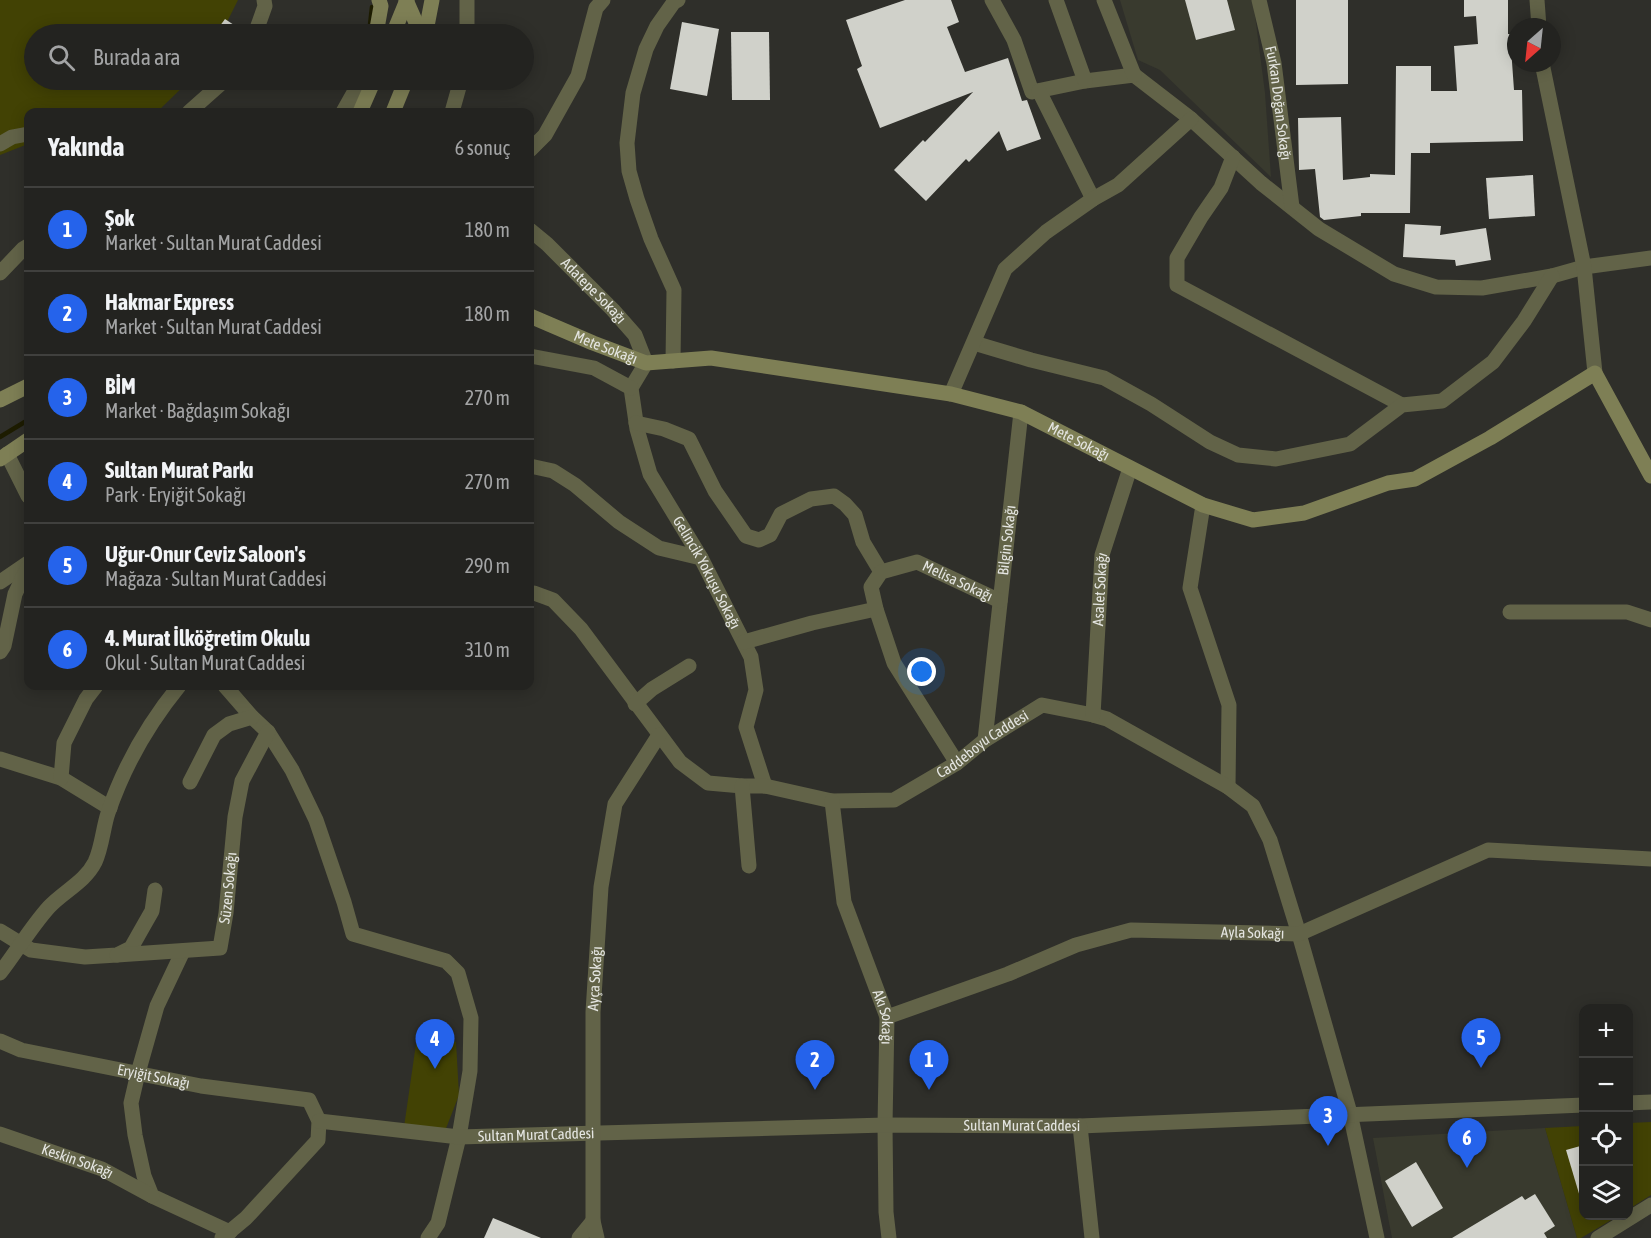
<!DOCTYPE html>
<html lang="tr">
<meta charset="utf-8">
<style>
body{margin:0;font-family:"Asap Condensed",sans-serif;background:#2f2f2d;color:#f1f3f6}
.controls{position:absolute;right:18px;bottom:18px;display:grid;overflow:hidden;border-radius:12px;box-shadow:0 3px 15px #0003}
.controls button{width:54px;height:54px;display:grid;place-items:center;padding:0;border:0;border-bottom:2px solid #40403e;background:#232320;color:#f1f3f6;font:30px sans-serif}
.compass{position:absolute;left:1507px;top:18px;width:54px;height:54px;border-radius:50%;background:#232320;box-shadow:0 3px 15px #0003;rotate:207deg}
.you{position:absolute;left:922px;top:672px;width:21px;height:21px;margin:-15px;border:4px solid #fff;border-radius:50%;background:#1a73e8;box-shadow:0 0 0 9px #1a73e833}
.badge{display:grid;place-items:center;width:39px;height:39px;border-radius:50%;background:#2563eb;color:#fff;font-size:20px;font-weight:700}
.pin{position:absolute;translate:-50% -50px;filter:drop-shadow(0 2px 3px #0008)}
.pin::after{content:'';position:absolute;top:32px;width:21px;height:18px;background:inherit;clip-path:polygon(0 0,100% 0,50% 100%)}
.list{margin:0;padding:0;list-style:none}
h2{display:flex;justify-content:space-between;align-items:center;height:78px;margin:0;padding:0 24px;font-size:26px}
h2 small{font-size:20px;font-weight:400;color:#a3a4a5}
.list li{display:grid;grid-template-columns:39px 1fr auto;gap:18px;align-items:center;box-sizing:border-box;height:84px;padding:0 24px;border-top:2px solid #40403e}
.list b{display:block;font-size:22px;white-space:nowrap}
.list p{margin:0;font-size:20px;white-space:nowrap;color:#a3a4a5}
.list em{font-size:20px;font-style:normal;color:#a3a4a5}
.icon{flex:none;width:33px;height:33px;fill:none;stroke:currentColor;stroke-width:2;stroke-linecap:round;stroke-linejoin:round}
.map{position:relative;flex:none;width:1651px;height:1238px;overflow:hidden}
.search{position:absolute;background:#232320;box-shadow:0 3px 15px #0003;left:24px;top:24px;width:510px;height:66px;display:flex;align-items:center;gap:15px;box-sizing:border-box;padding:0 21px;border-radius:33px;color:#a3a4a5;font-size:22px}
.panel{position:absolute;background:#232320;box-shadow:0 3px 15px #0003;left:24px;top:108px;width:510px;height:582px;border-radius:12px}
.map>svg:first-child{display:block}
.built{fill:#393a2e}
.green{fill:#424204}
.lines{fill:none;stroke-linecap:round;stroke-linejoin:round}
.stream{stroke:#1d1c00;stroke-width:4.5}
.building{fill:#d0d1ca}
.minor{stroke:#626348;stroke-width:15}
.secondary{stroke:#7e7f55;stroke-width:15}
.labels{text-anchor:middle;stroke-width:6;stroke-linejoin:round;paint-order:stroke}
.street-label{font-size:15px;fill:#e4e5e1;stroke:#171715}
</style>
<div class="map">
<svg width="1651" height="1238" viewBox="0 0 1651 1238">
<rect width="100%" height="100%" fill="#2f2f2a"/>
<g class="built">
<path d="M1120,0H1253L1265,93L1271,177L1160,70L1138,60Z"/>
<path d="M1545,1128L1577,1238H1392L1373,1138Z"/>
</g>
<g class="green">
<path d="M0,0H238L221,34H34V80H190L157,112H28V144L0,155Z"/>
<path d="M418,1030L456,1042L459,1095L445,1131L404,1127Z"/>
<path d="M1651,1122V1195L1629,1209V1123Z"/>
<path d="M1583,1126L1584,1216H1618L1581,1238H1577L1545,1128Z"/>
</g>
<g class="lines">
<g class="stream">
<path d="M370,25L372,7"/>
<path d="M0,437L28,420"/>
</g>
</g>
<g class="building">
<path d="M905,0H951L959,22L947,27L965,72L1008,58L1022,101L1027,100L1041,139L1007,151L999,131L969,162L966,159L926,201L894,170L923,140L925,142L973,92L880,128L857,69L862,66L846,20Z"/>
<path d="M1185,0H1227L1235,30L1196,40Z"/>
<path d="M1296,0H1348V84L1296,85Z"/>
<path d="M1464,0H1508V34H1510L1514,90H1522L1523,141L1430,143V153H1411L1410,213H1361V216L1324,220L1320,217L1315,169L1299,170L1298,118L1341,117L1343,180L1370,177V174L1395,175L1396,66H1431V91H1457L1454,46L1478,44L1476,16L1464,17Z"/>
<path d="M225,19L246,33L245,34H214Z"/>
<path d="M682,22L719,29L707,96L670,89Z"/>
<path d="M731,32H769L770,100H732Z"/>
<path d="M1533,175L1535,216L1489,219L1486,178Z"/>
<path d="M1405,224L1441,226L1440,235L1486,228L1491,260L1456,266L1455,260L1403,257Z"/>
<path d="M1584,1145V1196L1580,1197L1566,1150Z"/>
<path d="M1416,1162L1443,1208L1412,1227L1385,1181Z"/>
<path d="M1535,1194L1555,1226L1544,1233L1547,1238H1452L1522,1196L1525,1200Z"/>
<path d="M493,1218L541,1238H484Z"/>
</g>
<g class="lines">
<g class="minor">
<path d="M467,0V34"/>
<path d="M992,0L1014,40L1032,92L1085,81L1134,75L1191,119L1261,183L1319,229L1394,274L1436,287L1482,288L1552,276L1584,267L1651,258"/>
<path d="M1056,0L1085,81"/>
<path d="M1104,0L1134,75"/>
<path id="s1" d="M1259,0L1274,63L1292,207"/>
<path d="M1537,0L1539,27"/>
<path d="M255,34L265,6L264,0"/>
<path d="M1542,63L1584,267L1595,373"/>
<path d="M1039,91L1093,199"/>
<path d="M189,112L225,80"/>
<path d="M343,112L361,80"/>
<path d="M452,112L461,80"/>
<path d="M0,144L12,137L28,134"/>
<path d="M530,150L545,135L578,76L596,8L603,0"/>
<path d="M1233,157L1221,188L1201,217L1177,258V285L1402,405"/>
<path id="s2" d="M530,230L547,244L613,310L635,335L646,363L631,388L637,429L650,474L701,558L751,657L756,690L746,727L765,786"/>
<path d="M0,273L23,249L28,246"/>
<path d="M974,343L1031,360L1104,378L1151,404L1210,442L1238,455L1276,459L1350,444L1402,405L1442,401L1493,362L1524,321L1552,276"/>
<path d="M530,356L594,368L631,388"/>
<path d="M673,361L674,290L651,239L637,199L629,171L627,143L633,93L646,49L657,26L674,2L678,0"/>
<path d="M951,394L1005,269L1046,232L1093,199L1118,185L1191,119"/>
<path d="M636,423L664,429L689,439L715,491L746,536L759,540L770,535L781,514L811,499L834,496L845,504L855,515L863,542L881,572"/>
<path d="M7,454L28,496"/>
<path d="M530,466L553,471L575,485L619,522L659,548L701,558"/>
<path d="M1203,505L1190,588L1229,705L1228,787"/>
<path d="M0,582L28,563"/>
<path id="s3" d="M530,594L534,593L553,600L581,629L680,762L708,783L742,786H765L832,801L894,800L957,763L985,740L1042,705L1093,715L1107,719L1228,787L1253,806L1270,840L1299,934L1350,1113L1377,1238"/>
<path d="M1510,612H1627L1651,620"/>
<path d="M744,642L812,623L876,609"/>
<path d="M0,652L4,646L15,594L28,567"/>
<path d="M225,686L252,717L268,732L292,770L316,820L344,902L353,934L446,961L458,973L471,1018L470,1071L459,1137L438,1223L428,1238"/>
<path d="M635,704L652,689L689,666"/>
<path id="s4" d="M1093,715L1102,555L1130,468"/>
<path id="s5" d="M985,740L1021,412"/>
<path d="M0,759L61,778L110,808"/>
<path id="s6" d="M957,763L894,663L876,609L871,587L881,572L917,562L1000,601"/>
<path d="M61,778L64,743L86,699L96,686"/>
<path d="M190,782L214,735L229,724L252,717"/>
<path d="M742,786L749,866"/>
<path id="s7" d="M832,801L844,902L887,1017L885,1125L886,1212L889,1238"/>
<path d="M0,931L31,950L85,957L117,955L131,948L144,925L152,911L155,890"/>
<path d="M183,951L157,1006L138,1073L131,1103L135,1135L144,1176L152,1196L230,1232"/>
<path id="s8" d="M117,955L220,948L226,913L235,817L242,781L268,732"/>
<path d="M0,973C17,951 31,927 49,907C64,891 85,882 95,862C102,847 103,828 108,813C124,766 148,724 179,686"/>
<path id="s9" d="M887,1017L1008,974L1076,945L1131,930L1299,934L1488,850L1651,859"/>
<path id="s10" d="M0,1041L21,1050L201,1086L309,1100L319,1121L318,1140L246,1218L222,1238"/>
<path d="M1628,1103L1651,1102"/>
<path id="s11" d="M319,1121L459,1137L885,1125L1080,1126L1584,1105"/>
<path d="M1080,1126L1092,1238"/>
<path id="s12" d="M0,1134L102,1169L152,1196"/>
<path d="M579,1238L593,1221"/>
<path id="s13" d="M597,1238L593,1221V1012L601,887L615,804L659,735"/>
<path d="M1598,1238L1651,1205"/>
</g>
<g class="secondary">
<path d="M406,0L421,34"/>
<path d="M376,34L381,6L379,0"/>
<path d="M393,34L407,0"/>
<path d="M424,34L427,26L432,0"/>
<path d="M360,112L374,80"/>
<path d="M393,112L406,80"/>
<path id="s14" d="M530,316L593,343L646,363L711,358L951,394L1021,412L1203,505L1253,520L1304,513L1388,483L1415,479L1490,438L1595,373L1651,476"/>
<path d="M0,400L28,386"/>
<path d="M0,459L28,440"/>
</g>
</g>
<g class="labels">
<g class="street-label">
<text dy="5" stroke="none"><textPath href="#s1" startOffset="105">Furkan Doğan Sokağı</textPath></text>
<text dy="5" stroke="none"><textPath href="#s2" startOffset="88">Adatepe Sokağı</textPath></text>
<text dy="5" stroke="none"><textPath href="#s14" startOffset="82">Mete Sokağı</textPath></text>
<text dy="5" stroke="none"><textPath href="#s14" startOffset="570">Mete Sokağı</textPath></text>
<text dy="5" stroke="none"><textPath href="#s5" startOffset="201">Bilgin Sokağı</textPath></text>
<text dy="5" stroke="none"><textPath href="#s2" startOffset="410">Gelincik Yokuşu Sokağı</textPath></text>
<text dy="5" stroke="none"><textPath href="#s6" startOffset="298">Melisa Sokağı</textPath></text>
<text dy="5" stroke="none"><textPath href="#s4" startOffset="126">Asalet Sokağı</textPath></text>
<text dy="5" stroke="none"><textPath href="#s3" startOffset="558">Caddeboyu Caddesi</textPath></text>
<text dy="5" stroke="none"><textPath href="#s8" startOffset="164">Süzen Sokağı</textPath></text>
<text dy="5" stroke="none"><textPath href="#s9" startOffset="381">Ayla Sokağı</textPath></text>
<text dy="5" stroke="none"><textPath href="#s13" startOffset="260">Ayça Sokağı</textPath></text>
<text dy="5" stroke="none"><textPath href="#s7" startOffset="224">Akı Sokağı</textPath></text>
<text dy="5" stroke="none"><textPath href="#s10" startOffset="158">Eryiğit Sokağı</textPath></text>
<text dy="5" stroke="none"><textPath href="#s11" startOffset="704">Sultan Murat Caddesi</textPath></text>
<text dy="5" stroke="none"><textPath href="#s11" startOffset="218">Sultan Murat Caddesi</textPath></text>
<text dy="5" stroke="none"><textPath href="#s12" startOffset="82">Keskin Sokağı</textPath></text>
</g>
</g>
</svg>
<div class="controls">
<button>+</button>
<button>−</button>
<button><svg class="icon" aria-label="locate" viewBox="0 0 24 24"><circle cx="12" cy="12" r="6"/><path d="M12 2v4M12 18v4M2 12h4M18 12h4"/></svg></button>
<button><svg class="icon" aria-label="layers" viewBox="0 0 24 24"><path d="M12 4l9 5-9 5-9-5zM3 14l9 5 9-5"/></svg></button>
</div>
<svg class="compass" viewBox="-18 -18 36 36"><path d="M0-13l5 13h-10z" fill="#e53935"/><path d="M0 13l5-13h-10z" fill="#a3a4a5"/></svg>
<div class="you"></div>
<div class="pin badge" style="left:929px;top:1090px">1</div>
<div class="pin badge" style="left:815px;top:1090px">2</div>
<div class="pin badge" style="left:1328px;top:1146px">3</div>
<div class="pin badge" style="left:435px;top:1069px">4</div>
<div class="pin badge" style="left:1481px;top:1068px">5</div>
<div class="pin badge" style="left:1467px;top:1168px">6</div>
<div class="search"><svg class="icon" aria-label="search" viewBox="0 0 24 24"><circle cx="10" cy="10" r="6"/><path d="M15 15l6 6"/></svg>Burada ara</div>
<section class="panel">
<h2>Yakında<small>6 sonuç</small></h2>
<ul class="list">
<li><span class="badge">1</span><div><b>Şok</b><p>Market · Sultan Murat Caddesi</p></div><em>180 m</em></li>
<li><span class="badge">2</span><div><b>Hakmar Express</b><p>Market · Sultan Murat Caddesi</p></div><em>180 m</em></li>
<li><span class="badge">3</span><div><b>BİM</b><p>Market · Bağdaşım Sokağı</p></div><em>270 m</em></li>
<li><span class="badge">4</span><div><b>Sultan Murat Parkı</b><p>Park · Eryiğit Sokağı</p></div><em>270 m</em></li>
<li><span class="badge">5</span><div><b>Uğur-Onur Ceviz Saloon's</b><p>Mağaza · Sultan Murat Caddesi</p></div><em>290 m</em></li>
<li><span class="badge">6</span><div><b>4. Murat İlköğretim Okulu</b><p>Okul · Sultan Murat Caddesi</p></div><em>310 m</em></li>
</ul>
</section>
</div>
